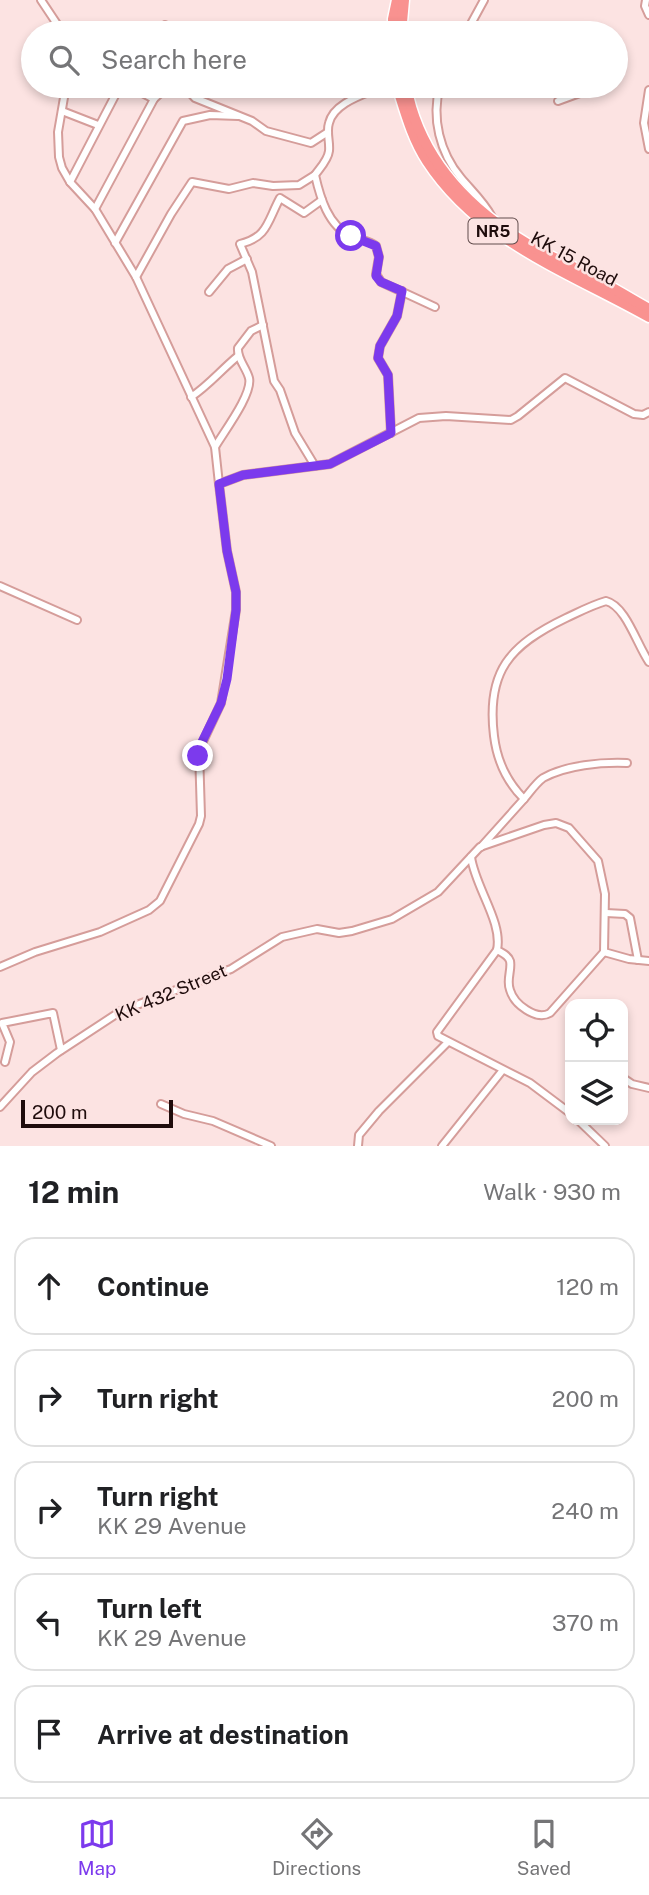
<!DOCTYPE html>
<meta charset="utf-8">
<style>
body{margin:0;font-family:"Public Sans",sans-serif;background:#f2f2f2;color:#202124}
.controls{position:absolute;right:21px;bottom:21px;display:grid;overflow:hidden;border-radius:14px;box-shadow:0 4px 10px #0003}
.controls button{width:63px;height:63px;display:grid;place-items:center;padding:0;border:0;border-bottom:2px solid #e0e0e0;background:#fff;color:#202124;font:35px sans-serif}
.scale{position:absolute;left:21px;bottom:18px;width:152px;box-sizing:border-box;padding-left:7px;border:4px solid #1f0c0c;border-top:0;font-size:19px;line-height:24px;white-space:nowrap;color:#1f0c0c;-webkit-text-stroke:5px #fce3e2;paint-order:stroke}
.stop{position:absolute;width:21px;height:21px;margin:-16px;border:5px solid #7c3aed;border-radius:50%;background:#fff}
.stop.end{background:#7c3aed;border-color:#fff;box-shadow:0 2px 7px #0008}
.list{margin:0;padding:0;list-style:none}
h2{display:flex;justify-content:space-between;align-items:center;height:91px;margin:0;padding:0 28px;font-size:30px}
h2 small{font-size:23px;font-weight:400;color:#757577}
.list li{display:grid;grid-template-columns:46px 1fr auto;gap:21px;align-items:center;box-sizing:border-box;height:98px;margin:0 14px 14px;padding:0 14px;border:2px solid #e0e0e0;border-radius:21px}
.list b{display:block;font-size:26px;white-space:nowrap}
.list p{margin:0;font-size:23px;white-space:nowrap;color:#757577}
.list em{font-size:23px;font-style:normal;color:#757577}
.icon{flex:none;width:38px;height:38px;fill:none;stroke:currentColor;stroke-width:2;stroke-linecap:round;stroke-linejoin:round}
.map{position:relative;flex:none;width:649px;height:1146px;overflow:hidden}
.search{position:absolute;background:#fff;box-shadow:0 4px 10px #0003;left:21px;right:21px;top:21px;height:77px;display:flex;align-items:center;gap:18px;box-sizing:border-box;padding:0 24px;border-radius:38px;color:#757577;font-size:26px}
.sheet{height:651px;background:#fff}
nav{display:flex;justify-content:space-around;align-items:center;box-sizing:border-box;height:98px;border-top:2px solid #e0e0e0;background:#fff;font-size:19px;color:#757577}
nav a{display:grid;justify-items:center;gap:4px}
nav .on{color:#7c3aed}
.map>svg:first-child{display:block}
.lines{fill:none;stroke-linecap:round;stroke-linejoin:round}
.minor-casing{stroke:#d59d9a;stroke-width:10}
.highway-casing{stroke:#fff;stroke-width:13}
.minor{stroke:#fff;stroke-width:6}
.highway{stroke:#f99290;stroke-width:10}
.route{stroke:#7c3aed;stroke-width:9}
.labels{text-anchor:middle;stroke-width:5;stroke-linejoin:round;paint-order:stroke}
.shield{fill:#fce3e2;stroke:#614c4c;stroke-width:2}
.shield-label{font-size:16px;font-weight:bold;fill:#1f0c0c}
.street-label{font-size:18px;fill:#1f0c0c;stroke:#fce3e2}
</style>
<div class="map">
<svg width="649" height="1146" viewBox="0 0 649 1146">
<rect width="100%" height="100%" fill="#fce3e2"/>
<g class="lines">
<defs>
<g id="minor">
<path d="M41,0L63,33"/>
<path d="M646,0L645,6L649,15"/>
<path d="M161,33L165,25"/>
<path d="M466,33L484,0"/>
<path d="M66,86L58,132L59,157L62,168L70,182L95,209L136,277L215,447L219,484"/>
<path d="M129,86L154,99"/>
<path d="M184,86L195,98L252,121L266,131L311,143L328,132"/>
<path d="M383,86C366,94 334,102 329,123C326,132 330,141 329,151C328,160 320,168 315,175C320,197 328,226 351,236C359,240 369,240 376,246L379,257L376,274L381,282L435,307"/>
<path d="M440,86C431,118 440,153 461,178C472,191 484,202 492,217"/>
<path d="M649,90L644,123L649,149"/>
<path d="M558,101L588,90H599"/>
<path d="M62,111L98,125"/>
<path d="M70,182L120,86"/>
<path d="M95,209L154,99C169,84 173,87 192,94"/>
<path d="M115,243L183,121L210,115L238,116"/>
<path d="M136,277L171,214L192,182L229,189L253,183L273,186L299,185L315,175"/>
<path d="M209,292L228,269L247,259"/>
<path d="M191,397C208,386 222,369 238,356"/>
<path d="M391,433L388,375L378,358L380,346L397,316L402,291"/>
<path d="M215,447C223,433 253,394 249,378C246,367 237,359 238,348L251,331L263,325"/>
<path d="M315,466L295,433L280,390L274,381L252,272L240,244C268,237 267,222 280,198L304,213L322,200"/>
<path d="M0,586L77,620"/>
<path d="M524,799C530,792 536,783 543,778C566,765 602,762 627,763"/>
<path d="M481,847L524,799C506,781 497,761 494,736C486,671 510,645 566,618C579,612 592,605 606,601C626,606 637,645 649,662"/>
<path d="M471,857C475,887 503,922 497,950C502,953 508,955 510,961C512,970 506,980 510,990C514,1004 536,1021 550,1013L604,952"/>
<path d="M606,913L625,914L630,918L638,960"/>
<path d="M497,950L437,1032L438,1036L530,1083L570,1113"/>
<path d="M0,967L35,952L100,932L149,910L160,901L199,824L201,816L199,750L221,703L236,610V592L227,551L219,484L243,475L330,464L419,418L446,416L511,420L518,416L565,378L634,414L643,415L649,412"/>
<path d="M5,1062L10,1042L2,1023L53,1013L61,1050"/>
<path d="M623,1078L632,1084L649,1088"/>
<path d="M161,1104L184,1114L213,1121L271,1146"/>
<path d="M0,1107L32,1072L57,1053L121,1011L231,969L282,937L317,929L339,933L352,931L392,919L438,892L480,847L544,825L556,823L569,828L598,861L605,894L604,952L629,959L649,961"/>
<path d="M578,1120L605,1146"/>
<path d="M358,1146L359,1135L379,1111L448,1042"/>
<path d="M442,1146L502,1071"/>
</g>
<g id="highway">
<path d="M393,33V19L397,0"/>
<path d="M401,33L404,0"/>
<path d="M397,86C405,111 412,138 427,161C479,241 569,272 649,317"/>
<path d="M406,86C419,156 466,207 526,243C544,254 564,262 583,272C606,283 627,297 649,309"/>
</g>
</defs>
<use href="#minor" class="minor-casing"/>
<use href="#highway" class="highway-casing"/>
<use href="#minor" class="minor"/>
<use href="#highway" class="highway"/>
</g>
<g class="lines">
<path class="route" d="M198,756L202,742L221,703L227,679L236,610V592L227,551L219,484L243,475L330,464L391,433L388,375L378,358L380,346L397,316L402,291L381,282L376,276L379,257L376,246L351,236"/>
</g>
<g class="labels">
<rect class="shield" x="468.5" y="218.5" width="49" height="25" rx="5"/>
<g class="shield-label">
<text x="493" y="237">NR5</text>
</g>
<g class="street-label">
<text transform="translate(574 259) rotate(28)" y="6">KK 15 Road</text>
<text transform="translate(171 993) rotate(-23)" y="6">KK 432 Street</text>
</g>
</g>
</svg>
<div class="controls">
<button><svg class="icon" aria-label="locate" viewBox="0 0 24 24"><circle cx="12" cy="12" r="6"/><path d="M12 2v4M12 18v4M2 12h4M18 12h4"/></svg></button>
<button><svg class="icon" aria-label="layers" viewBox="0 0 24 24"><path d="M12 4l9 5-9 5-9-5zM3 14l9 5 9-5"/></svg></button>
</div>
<div class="scale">200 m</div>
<div class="stop" style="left:351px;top:236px"></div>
<div class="stop end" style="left:198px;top:756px"></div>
<div class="search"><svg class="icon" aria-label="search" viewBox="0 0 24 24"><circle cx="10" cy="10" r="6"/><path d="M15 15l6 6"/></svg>Search here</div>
</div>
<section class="sheet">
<h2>12 min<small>Walk · 930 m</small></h2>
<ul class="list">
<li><svg class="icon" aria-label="ahead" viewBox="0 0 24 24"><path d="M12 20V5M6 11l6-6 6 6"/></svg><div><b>Continue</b></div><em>120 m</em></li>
<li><svg class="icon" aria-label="right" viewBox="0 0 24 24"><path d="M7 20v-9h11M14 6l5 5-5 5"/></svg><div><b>Turn right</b></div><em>200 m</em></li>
<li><svg class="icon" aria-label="right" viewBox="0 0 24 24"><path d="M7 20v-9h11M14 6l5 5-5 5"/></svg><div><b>Turn right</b><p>KK 29 Avenue</p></div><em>240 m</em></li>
<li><svg class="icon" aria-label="left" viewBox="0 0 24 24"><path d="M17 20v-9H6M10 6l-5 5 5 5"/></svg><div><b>Turn left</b><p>KK 29 Avenue</p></div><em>370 m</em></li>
<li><svg class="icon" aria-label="arrive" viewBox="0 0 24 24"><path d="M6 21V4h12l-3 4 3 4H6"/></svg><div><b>Arrive at destination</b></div></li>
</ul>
</section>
<nav>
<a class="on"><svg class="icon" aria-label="map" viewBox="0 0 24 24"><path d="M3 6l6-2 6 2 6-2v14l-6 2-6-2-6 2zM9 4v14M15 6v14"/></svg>Map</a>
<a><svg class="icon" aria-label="directions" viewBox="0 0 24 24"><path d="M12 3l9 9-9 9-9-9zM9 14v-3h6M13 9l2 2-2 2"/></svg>Directions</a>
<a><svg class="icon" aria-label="saved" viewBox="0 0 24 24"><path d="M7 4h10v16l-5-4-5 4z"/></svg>Saved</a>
</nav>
